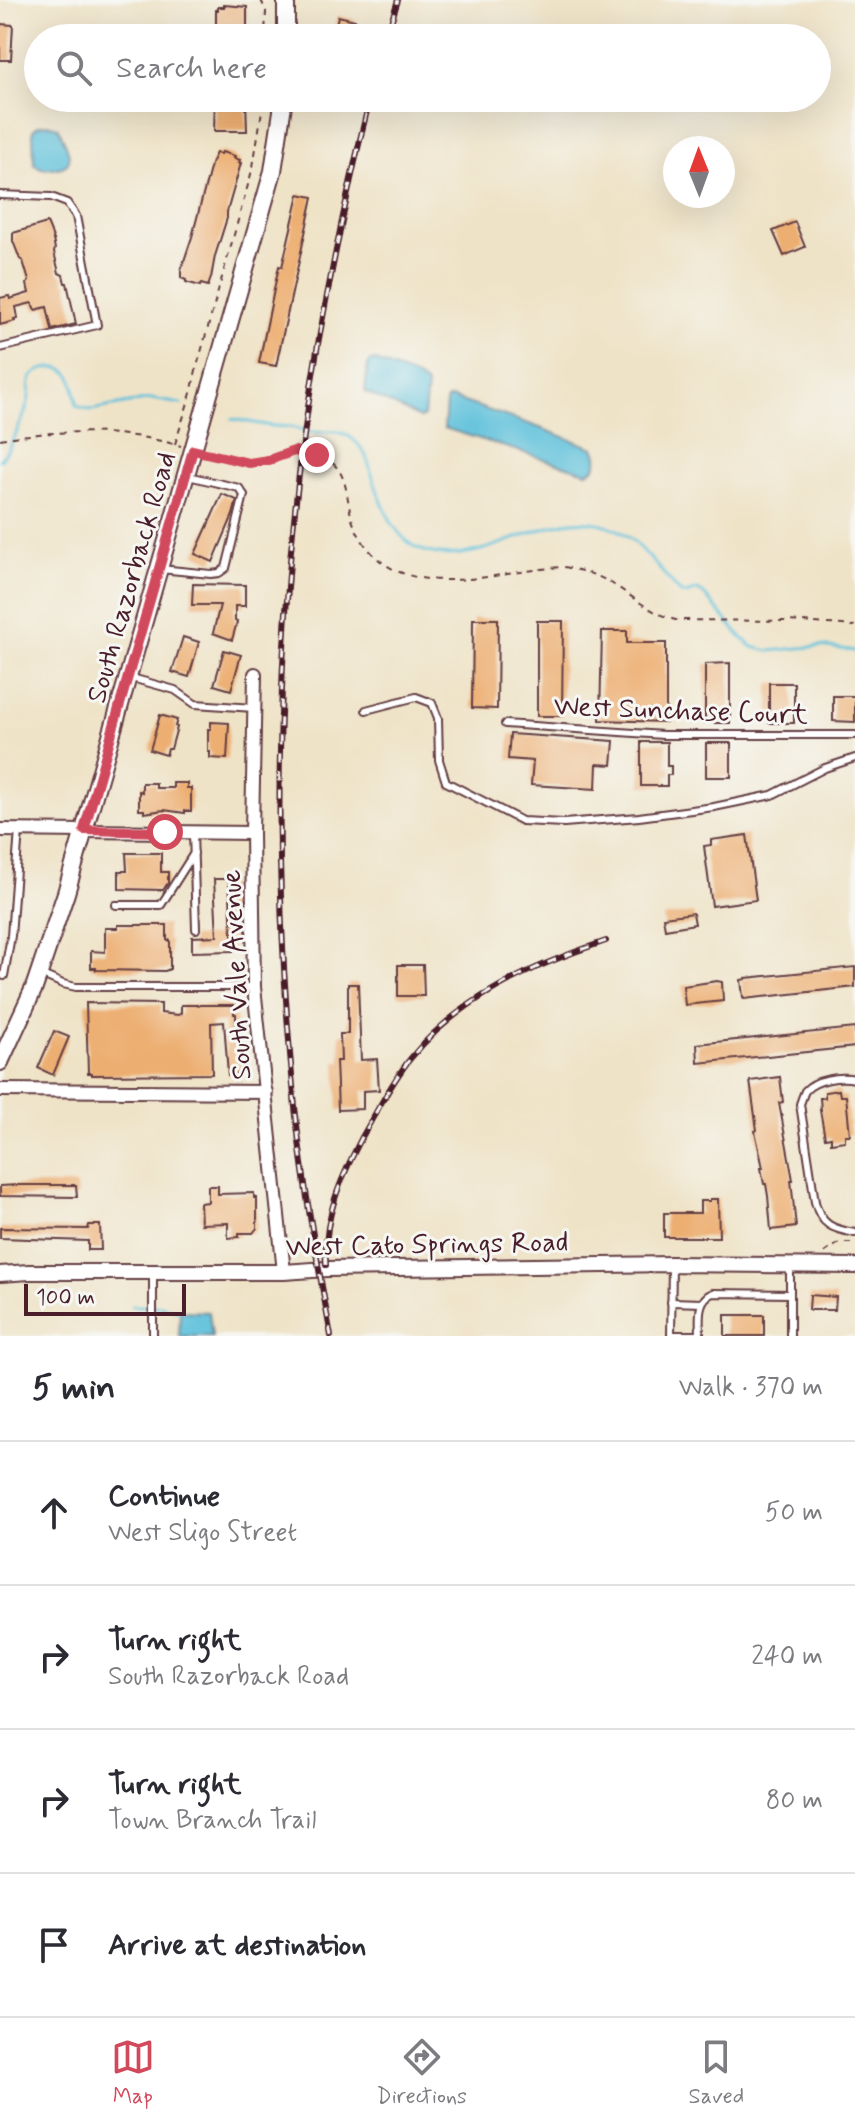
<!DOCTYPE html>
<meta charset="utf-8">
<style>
body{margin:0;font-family:Mynerve,sans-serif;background:#f7f7f7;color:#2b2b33}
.compass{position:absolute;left:663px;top:136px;width:72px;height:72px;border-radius:50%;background:#fff;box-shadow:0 8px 32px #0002;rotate:359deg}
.scale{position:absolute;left:24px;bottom:20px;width:162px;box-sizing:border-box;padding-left:8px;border:4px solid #4a1f2b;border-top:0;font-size:22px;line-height:28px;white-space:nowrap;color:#4a1f2b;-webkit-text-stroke:6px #f6f6f2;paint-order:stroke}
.stop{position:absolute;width:24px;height:24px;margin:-18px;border:6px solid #d1495b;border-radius:50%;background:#fff}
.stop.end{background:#d1495b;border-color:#fff;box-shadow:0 2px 8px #0008}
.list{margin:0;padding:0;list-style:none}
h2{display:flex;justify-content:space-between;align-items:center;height:104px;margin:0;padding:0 32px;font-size:34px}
h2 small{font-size:26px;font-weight:400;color:#7c7c81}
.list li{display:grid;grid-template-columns:52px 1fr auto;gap:24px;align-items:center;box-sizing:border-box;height:144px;padding:0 32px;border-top:2px solid #e1e1e2}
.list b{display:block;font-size:30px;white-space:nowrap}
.list p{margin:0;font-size:26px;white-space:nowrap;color:#7c7c81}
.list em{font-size:26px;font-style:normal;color:#7c7c81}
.icon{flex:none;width:44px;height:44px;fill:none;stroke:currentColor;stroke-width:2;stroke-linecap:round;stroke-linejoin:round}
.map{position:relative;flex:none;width:855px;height:1336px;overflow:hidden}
.search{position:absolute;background:#fff;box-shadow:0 8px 32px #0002;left:24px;right:24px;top:24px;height:88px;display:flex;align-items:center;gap:20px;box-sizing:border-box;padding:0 28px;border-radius:44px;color:#7c7c81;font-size:30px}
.sheet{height:680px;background:#fff}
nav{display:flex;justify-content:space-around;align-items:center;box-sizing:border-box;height:112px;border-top:2px solid #e1e1e2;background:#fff;font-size:22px;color:#7c7c81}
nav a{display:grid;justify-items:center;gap:4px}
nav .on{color:#d1495b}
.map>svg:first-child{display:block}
.water{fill:#5cc0da;stroke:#537082;stroke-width:2}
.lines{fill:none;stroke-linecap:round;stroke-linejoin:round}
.stream{stroke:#5cc0da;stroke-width:3}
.building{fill:#edae71}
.service-casing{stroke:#633c42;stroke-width:10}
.minor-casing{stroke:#633c42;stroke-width:16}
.tertiary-casing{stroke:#633c42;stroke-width:18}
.secondary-casing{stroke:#633c42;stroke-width:20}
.path{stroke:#633c42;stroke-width:2;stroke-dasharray:6 6;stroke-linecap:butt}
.service{stroke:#fff;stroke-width:6}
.minor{stroke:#fff;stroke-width:12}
.tertiary{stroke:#fff;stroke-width:14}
.secondary{stroke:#fff;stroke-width:16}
.rail-casing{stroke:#4a1f2b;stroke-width:6}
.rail{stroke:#f6f6f2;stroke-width:3;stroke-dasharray:9;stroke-linecap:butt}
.route{stroke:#d1495b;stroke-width:10}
.labels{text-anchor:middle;stroke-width:6;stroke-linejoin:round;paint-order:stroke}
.street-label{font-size:28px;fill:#4a1f2b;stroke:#f6f6f2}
</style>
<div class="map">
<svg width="855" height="1336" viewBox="0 0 855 1336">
<rect width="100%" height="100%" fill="#f6f6f2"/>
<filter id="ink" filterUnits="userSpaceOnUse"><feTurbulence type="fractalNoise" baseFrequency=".0125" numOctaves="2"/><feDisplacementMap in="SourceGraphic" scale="16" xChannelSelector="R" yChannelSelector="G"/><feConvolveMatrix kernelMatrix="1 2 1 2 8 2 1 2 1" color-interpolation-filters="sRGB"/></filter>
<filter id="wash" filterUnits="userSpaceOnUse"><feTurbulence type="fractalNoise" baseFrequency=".006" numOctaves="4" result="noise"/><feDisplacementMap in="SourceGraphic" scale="32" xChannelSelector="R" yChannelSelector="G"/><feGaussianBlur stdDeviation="1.8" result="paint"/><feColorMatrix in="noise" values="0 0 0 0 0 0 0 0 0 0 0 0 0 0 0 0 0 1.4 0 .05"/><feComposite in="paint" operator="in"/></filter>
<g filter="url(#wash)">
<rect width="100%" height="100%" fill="#efe3c7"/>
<g class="water">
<path d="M48,124L58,127C64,143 82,168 54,168C45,169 41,169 34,164L33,130L39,125Z"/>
<path d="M373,360L414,376L427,385L424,416L420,418L365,392L368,363Z"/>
<path d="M452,398L532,425L594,448C600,457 598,470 586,472L444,428L446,402L448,399Z"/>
<path d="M180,1311L209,1312L212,1336H179Z"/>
</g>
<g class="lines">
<g class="stream">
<path d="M232,419C246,421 260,425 274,426C280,427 286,426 292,427C298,428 303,431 309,432C325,434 335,427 350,437C367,449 369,466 375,484C385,512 397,544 428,552C492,569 554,499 616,529C639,540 663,575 681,593L686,594L698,590L704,594L741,637L753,647L769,651L821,646L855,651"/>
<path d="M0,460C10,450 27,412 29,397C30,391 28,384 31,378C38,367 63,363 70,375C75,383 75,396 77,406L91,410L151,399L181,404"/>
<path d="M132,1306H161L180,1311"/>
</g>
</g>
<g id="blocks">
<g class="building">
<path d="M224,5L247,7V38H216V10H218V7H224Z"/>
<path d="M338,16L355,20L352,38H333Z"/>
<path d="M0,24L13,25L11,60H0Z"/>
<path d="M215,98H246L247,131H214Z"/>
<path d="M222,152L235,156L234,158L240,160L239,163H241L227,212V218L215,256L211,278L208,286L201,284L200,286L186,282V280L181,278V270L192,237L212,161L216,153L221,154Z"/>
<path d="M299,194L313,197L276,366L259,363L276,280L279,266L282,267Z"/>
<path d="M795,222L805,247L784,256L773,231Z"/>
<path d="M47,223L54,240H53L55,249L54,252L59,273L63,275L65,283H67L76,324L52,330L47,307L35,310L32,303L16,307L18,318L14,319L15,321L0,325V298L9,296L10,299L29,293L27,284L29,281L23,261L20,259L13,241V233Z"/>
<path d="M222,494L237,500L233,515L213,562L195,554Z"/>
<path d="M193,584L245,585V606H235V621L237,622L232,640L213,633L220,605H192Z"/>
<path d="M473,619H498L497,709L472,708Z"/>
<path d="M537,621H563L562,716H537Z"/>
<path d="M602,631H627V643H666V722L600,720Z"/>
<path d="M183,637L199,642L189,677L172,672Z"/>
<path d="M224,650L241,655L231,690L214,685Z"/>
<path d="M730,663V723H705V664Z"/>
<rect x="769" y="683" width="25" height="40"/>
<path d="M833,696H855V722L833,721Z"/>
<path d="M160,715L177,720L175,726L177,727L171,749H168L166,755L150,750Z"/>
<path d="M211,722L229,723L227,759L210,758V752H208V729H211Z"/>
<path d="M510,734L614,741L612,765L597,764L596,789L531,785L533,761L508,759Z"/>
<path d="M641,742H667V766H671V775H667V786H641Z"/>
<rect x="706" y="743" width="25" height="34"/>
<path d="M142,783H156V788H173V783H187V788H191V811H185V813L164,810L144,813V810H139V791L142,792Z"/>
<path d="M747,835L756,900L712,906L704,846L711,845V840Z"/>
<path d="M126,853H161V872H168V883L163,890L119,889V871H127Z"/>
<path d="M214,879H229L233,951L192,952V937L217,936Z"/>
<path d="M693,913L695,924L665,929L663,917Z"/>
<path d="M118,925H167V940H170V969L165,971L96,970V968H91V951L105,952V928H118Z"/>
<path d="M398,965H423L424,996H398Z"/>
<path d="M855,967V987L744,999L743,997L741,980L746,979V978Z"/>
<path d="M717,981L722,982L723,1001L685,1005L683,986Z"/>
<path d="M348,984H358L361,1060L377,1059L379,1090L363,1091V1109L338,1110L336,1061H341L340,1034H348Z"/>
<path d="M86,1003L161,1004V1013L178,1015L181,1013V1005H234V1014H236V1032L241,1031L242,1036L246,1072L228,1075L224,1022L211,1023L212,1074L92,1075V1073H88Z"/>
<path d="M855,1028V1047L698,1063L697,1044Z"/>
<path d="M54,1031L69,1037L53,1075L38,1068Z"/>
<path d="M780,1077L783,1102L779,1103L793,1180H791L796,1227L771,1230L768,1196L766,1184H764L761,1168H763L755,1131L757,1130L750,1081Z"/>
<path d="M839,1090L840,1096H846L850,1135H845V1141L831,1143V1137L825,1138L820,1110H821L820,1098H825V1092Z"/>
<path d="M19,1185H76L77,1197L0,1196V1186Z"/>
<path d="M208,1186H218V1194L254,1193V1198H257V1228L253,1233H239V1237L228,1238V1223L201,1224L200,1203L208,1202Z"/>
<path d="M710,1199H718L719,1237H664V1213H700V1201H710Z"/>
<path d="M89,1225H100L101,1250H88V1241L0,1238V1228L88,1229Z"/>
<path d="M810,1295L836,1297L835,1310H809Z"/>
<rect x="725" y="1315" width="39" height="21"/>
</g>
</g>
</g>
<g filter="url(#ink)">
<use href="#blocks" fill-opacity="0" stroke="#633c42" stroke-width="2"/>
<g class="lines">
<defs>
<g id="service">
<path d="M0,195L51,197L67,203L76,216L97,325L0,348"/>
<path d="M160,569L211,574L219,573L226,568L244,495L239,488L188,476"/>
<path d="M128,677L175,690L195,704L254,708"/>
<path d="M366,710L416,697L432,703L438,718L439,760L446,782L522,821L564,823L639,817L714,807L772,795L825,768L855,758"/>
<path d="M505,724L663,735H855"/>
<path d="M193,832L196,929"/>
<path d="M116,905H161L194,853"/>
<path d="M40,974L63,984L76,987H254"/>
<path d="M4,976L11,936L19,830"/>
<path d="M855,1079C840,1076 815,1079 805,1091C803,1095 802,1099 800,1104L815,1202C821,1225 832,1229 855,1233"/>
<path d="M153,1272V1336"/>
<path d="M671,1302L702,1303"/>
<path d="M671,1335H700"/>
<path d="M671,1336L672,1264"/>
<path d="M700,1336C700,1321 696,1299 713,1293L790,1294"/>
<path d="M790,1336V1268"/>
</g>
<g id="minor">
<path d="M255,674L252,833L254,987L284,1272"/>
<path d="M0,830L252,833"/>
<path d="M0,1090L266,1092"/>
</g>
<path id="tertiary" d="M0,1274L29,1272H284L327,1269L672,1264L855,1266"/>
<g id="secondary">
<path d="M286,38V0"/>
<path d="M0,1062L34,988L66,893L273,171L284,98"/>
</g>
</defs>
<use href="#service" class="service-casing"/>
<use href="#minor" class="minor-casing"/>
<use href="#tertiary" class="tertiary-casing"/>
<use href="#secondary" class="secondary-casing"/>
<g class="path">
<path d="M261,0L266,11L265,38"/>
<path d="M0,439C60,429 122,429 181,446"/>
<path d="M175,444L192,390L196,370L253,167L264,98"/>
<path d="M206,453C219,457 235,462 248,463C278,464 298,439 330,461C351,476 345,506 355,527C393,612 496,570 564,567C581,570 599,575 614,585C635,598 652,614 676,620L789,621L855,626"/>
<path d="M824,1253L839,1243H855"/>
</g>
<use href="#service" class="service"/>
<use href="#minor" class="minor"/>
<use href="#tertiary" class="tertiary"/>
<use href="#secondary" class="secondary"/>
<defs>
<g id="rail">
<path d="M386,38L398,0"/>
<path d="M326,1265C323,1218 341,1178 362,1137C377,1111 391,1083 410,1059C459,998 534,965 606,941"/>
<path d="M331,1336C317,1260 303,1183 295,1107C269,854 275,594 318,344C333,261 350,179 370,98"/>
</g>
</defs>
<use href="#rail" class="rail-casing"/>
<use href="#rail" class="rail"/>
</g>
</g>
<g class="lines" filter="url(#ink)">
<path class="route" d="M165,832L84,830L193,450L249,463L269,460L294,451L317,455"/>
</g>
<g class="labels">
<g class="street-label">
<text transform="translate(130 577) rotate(-74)" y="10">South Razorback Road</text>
<text transform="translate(681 709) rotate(2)" y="10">West Sunchase Court</text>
<text transform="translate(235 975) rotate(-93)" y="10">South Vale Avenue</text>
<text transform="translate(427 1243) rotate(-1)" y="10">West Cato Springs Road</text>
</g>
</g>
</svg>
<svg class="compass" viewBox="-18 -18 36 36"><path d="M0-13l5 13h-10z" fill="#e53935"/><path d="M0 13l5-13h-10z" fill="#7c7c81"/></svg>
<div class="scale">100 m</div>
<div class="stop" style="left:165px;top:832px"></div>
<div class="stop end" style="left:317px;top:455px"></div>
<div class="search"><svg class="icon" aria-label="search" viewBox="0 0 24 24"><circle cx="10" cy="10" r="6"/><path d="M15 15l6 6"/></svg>Search here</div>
</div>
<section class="sheet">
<h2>5 min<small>Walk · 370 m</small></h2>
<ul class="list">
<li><svg class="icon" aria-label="ahead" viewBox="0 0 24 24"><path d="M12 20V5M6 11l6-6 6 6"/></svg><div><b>Continue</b><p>West Sligo Street</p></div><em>50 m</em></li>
<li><svg class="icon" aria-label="right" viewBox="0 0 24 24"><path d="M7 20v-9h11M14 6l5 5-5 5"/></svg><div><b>Turn right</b><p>South Razorback Road</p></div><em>240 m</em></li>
<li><svg class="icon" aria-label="right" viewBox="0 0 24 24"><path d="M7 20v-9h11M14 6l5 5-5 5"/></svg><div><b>Turn right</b><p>Town Branch Trail</p></div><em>80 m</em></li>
<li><svg class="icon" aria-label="arrive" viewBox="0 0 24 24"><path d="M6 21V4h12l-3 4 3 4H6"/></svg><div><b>Arrive at destination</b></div></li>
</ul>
</section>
<nav>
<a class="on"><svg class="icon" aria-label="map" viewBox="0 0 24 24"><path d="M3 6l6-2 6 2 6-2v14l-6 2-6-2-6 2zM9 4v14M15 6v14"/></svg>Map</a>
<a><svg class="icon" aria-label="directions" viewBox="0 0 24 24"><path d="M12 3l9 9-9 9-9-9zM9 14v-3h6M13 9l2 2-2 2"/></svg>Directions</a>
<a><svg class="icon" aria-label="saved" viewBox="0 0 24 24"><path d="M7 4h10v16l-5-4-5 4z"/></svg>Saved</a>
</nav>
